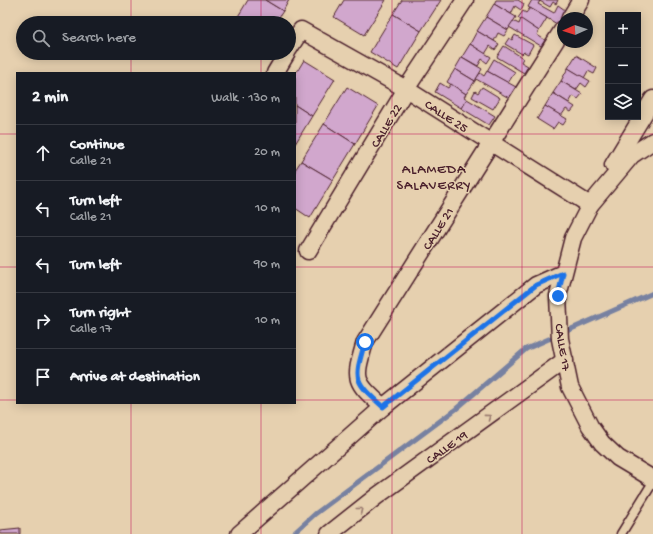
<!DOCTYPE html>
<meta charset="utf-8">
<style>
body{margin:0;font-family:"Gochi Hand",sans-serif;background:#20242c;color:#f1f3f6}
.controls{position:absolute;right:12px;top:12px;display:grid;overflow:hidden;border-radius:0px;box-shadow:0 2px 10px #0003}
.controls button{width:36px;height:36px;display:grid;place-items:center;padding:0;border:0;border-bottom:1px solid #363941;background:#171b24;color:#f1f3f6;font:20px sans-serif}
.compass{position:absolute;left:557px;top:12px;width:36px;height:36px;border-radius:50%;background:#171b24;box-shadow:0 2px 10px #0003;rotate:267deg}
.stop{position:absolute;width:12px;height:12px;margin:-9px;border:3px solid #1a73e8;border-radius:50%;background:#fff}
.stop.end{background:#1a73e8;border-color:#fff;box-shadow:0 1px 4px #0008}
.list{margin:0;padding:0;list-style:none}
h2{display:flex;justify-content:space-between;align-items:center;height:52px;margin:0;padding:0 16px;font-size:17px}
h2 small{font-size:13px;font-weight:400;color:#9ea1a6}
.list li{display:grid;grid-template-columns:26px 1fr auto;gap:12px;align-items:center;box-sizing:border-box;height:56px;padding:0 16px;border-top:1px solid #363941}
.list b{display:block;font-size:15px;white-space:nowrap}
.list p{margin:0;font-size:13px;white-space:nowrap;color:#9ea1a6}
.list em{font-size:13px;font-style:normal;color:#9ea1a6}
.icon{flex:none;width:22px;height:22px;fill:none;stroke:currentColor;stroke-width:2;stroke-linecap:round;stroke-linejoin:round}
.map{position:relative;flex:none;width:653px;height:534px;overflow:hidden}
.search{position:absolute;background:#171b24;box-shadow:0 2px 10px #0003;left:16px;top:16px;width:280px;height:44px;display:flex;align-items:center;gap:10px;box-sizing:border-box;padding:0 14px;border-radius:22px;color:#9ea1a6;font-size:15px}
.panel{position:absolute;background:#171b24;box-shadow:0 2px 10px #0003;left:16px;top:72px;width:280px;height:332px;border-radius:0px}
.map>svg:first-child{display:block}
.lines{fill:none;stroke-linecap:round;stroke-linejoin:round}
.stream{stroke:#7781a1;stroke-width:5}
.building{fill:#d1a7cd;stroke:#4a1f2b}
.lane-casing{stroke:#4a1f2b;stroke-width:11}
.street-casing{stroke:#4a1f2b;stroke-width:19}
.lane{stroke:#e6d0af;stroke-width:8}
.street{stroke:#e6d0af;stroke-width:16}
.oneway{stroke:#98786d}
.route{stroke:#1a73e8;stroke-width:5}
.grid{fill:none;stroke:#c2185b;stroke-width:1;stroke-opacity:0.55}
.labels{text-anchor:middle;stroke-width:3;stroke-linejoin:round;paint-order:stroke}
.street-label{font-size:13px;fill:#4a1f2b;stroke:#e6d0af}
.neighbourhood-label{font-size:14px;letter-spacing:1px;fill:#4a1f2b;stroke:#e6d0af}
</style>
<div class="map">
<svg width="653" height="534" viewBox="0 0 653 534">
<rect width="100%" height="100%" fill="#e6d0af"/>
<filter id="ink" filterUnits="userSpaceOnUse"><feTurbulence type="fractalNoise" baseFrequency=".025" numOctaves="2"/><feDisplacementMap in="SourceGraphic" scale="8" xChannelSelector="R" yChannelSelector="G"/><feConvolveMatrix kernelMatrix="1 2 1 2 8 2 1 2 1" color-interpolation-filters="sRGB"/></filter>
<g filter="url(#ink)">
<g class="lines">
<path class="stream" d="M293,534L315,514L456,409L526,349L653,293"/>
</g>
<g class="building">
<path d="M248,0H265L283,11L275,23H234Z"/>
<path d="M265,0H289L283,11Z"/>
<path d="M344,0H386L364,35L334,17Z"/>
<path d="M402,0H441L421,31L393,14Z"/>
<path d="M496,0H518L524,4L521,10L515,6L511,14L494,4Z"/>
<path d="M532,0L540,1L538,4L554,13L558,5L565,10L557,24L528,7Z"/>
<path d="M538,0H558L556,4L553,2L550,7Z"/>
<path d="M494,4L516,17L508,30L486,17Z"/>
<path d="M530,8L547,18L539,31L518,18L523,11L526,13Z"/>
<path d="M393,14L421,31L398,69L370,52Z"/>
<path d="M486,17L508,30L504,36L498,33L494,41L477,31Z"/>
<path d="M521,19L539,31L537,35L545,40L541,46L509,27L513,21L519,24Z"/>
<path d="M477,31L499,44L495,50L490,46L485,54L470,44Z"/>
<path d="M515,35L533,45L528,54L524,52L522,54L505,44L509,38L512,40Z"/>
<path d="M470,44L491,57L487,63L482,59L478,66L462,57Z"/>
<path d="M504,46L523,58L521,62L528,66L524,73L497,57Z"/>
<path d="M576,55L597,68L594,74L588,71L584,78L568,68Z"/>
<path d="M462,57L482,69L475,81L455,69Z"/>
<path d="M494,59L515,72L508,83L487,71Z"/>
<path d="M304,60L335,79L312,116L295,105V75Z"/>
<path d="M568,68L590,81L586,87L581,83L576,90L561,81Z"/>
<path d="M455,69L475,81L466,94L447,82Z"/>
<path d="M487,71L516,87L509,98L476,79L480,73L484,76Z"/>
<path d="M561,81L582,94L578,99L573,96L569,103L553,93Z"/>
<path d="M440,83L448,88L451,84L466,94L464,97L467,99L461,108L435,92Z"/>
<path d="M347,87L378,106L355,144L324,124Z"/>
<path d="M482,87L500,98L493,109L472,97L475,91L478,93Z"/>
<path d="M553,93L575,107L571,112L566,109L561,116L545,106Z"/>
<path d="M467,99L495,116L489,125L461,108Z"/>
<path d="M295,105L312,116L295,144Z"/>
<path d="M545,106L567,119L563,125L558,122L553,129L537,119Z"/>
<path d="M324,124L355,144L333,180L301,161Z"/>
<path d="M301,161L333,180L310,218L295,208V170Z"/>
<path d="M20,528V534H0V530Z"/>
</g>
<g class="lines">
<defs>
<path id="lane" d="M621,534L653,482"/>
<g id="street">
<path d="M570,18L581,0"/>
<path d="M289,49L301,30L406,89L590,205"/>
<path d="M275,73L287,53"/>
<path d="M653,141L632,155L590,205L573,238L558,296L560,339L570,387L590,426L602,443L618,458L653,479"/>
<path d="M613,165L653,99"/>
<path d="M308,251L406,89L465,0"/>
<path d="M383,407C353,380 354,380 365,342L563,29"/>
<path d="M239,534L383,407L536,285L563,273"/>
<path d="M329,534L377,496L565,360"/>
</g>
</defs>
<use href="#lane" class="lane-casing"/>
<use href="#street" class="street-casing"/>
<use href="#lane" class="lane"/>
<use href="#street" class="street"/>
</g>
<defs><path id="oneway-chevron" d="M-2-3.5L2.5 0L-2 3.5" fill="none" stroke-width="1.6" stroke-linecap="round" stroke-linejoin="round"/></defs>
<g class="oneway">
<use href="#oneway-chevron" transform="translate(488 417) rotate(-36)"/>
<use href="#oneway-chevron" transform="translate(360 510) rotate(-39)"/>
</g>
</g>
<g class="lines" filter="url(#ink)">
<path class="route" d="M365,342C354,380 353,380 383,407L536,285L563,273L558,296"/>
</g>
<path class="grid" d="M131,0V23M261,0V23M392,0V534M522,0V534M131,53V73M261,53V73M0,134H17M295,134H653M0,267H17M295,267H653M0,400H17M295,400H653M131,403V534M261,403V534"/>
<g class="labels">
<g class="street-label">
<text transform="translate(447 115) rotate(33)" y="5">CALLE 25</text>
<text transform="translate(385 125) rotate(-59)" y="5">CALLE 22</text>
<text transform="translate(437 228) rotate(-58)" y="5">CALLE 21</text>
<text transform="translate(564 347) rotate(81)" y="5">CALLE 17</text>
<text transform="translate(446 446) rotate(-36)" y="5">CALLE 19</text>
</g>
<g class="neighbourhood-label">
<text x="434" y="173">ALAMEDA<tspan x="434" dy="16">SALAVERRY</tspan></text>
</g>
</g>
</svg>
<div class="controls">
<button>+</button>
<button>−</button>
<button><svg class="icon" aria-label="layers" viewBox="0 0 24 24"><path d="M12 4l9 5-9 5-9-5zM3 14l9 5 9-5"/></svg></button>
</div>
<svg class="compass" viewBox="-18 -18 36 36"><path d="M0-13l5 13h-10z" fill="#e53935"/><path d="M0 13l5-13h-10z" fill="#9ea1a6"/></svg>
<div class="stop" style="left:365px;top:342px"></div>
<div class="stop end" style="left:558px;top:296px"></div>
<div class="search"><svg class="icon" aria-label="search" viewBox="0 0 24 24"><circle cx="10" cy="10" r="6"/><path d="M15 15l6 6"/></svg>Search here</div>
<section class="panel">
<h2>2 min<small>Walk · 130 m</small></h2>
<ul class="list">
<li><svg class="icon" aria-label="ahead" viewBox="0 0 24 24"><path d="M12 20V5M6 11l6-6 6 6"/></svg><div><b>Continue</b><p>Calle 21</p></div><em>20 m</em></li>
<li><svg class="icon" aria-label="left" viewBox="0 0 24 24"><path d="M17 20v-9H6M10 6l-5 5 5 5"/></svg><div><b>Turn left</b><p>Calle 21</p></div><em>10 m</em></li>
<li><svg class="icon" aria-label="left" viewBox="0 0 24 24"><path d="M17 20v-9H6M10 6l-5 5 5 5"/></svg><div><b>Turn left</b></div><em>90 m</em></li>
<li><svg class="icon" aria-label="right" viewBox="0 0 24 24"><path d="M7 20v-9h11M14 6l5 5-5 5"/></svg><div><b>Turn right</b><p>Calle 17</p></div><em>10 m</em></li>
<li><svg class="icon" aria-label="arrive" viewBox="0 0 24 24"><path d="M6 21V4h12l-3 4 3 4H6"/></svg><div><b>Arrive at destination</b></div></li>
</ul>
</section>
</div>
